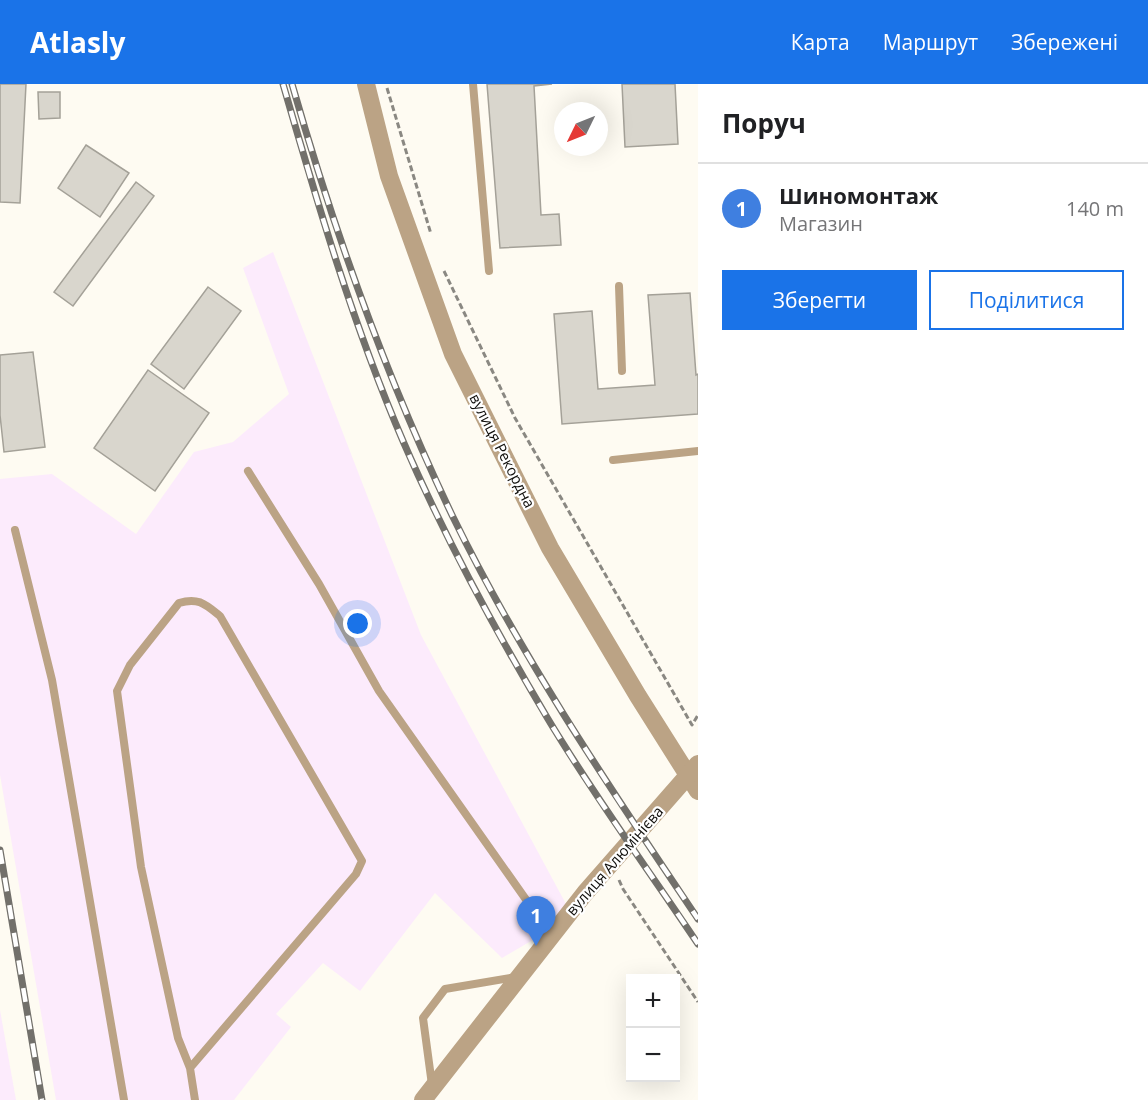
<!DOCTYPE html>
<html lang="uk">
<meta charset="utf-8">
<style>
body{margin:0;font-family:"Open Sans",sans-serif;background:#f6f6f6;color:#202124}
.controls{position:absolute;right:18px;bottom:18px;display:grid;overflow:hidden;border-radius:0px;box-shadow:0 6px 24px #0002}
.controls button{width:54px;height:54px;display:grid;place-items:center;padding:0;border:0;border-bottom:2px solid #e0e0e0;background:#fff;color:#202124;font:30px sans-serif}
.compass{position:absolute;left:554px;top:18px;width:54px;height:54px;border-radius:50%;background:#fff;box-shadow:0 6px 24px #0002;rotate:227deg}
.you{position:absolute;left:358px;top:540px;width:21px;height:21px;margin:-15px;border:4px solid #fff;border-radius:50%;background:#1a73e8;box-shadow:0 0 0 9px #1a73e833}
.badge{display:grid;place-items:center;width:39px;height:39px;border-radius:50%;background:#1a73e8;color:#fff;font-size:20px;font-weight:700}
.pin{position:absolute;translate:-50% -50px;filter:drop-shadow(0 2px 3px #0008)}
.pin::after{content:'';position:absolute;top:32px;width:21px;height:18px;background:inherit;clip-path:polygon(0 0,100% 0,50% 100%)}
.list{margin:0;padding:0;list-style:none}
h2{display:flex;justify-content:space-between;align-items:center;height:78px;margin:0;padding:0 24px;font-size:26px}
h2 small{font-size:20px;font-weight:400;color:#757577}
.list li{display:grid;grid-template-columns:39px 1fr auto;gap:18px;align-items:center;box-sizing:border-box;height:90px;padding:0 24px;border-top:2px solid #e0e0e0}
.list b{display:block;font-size:22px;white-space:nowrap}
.list p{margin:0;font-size:20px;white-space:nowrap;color:#757577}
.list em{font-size:20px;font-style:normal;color:#757577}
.actions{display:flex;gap:12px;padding:18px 24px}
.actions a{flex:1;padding:14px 0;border:2px solid #1a73e8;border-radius:0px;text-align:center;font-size:21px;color:#1a73e8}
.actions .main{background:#1a73e8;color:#fff}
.map{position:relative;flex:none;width:698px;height:1016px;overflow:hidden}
header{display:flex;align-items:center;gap:36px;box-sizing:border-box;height:84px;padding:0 30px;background:#1a73e8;color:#fff}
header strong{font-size:28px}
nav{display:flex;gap:33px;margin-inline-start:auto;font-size:21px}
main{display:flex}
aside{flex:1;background:#fff}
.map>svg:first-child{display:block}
.industrial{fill:#fcebfc}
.building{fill:#d9d6cd;stroke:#a4a198;stroke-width:1.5}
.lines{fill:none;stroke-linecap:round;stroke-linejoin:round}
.path{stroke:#8a8882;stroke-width:3;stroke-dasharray:6 3;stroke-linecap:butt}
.service{stroke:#bba385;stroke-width:8}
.tertiary{stroke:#bba385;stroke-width:18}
.rail-casing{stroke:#72706b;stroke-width:7}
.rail{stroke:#fff;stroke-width:4.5;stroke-dasharray:14;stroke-linecap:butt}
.labels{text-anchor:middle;stroke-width:4.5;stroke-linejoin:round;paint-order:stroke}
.street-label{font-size:15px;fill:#0f0e0b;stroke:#fff}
</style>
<header>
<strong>Atlasly</strong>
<nav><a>Карта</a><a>Маршрут</a><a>Збережені</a></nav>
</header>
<main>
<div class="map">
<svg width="698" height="1016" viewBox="0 0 698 1016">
<rect width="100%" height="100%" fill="#fefbf2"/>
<g class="industrial">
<path d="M273,168L421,551L566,820L543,850L502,874L435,809L360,907L323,879L276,930L291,943L234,1016H56L0,691V395L52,390L136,450L194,368L233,358L289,310L243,184Z"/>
<path d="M0,926L16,1016H0Z"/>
</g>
<g class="building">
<path d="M0,0H26L20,119L0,118Z"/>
<path d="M487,0H552L534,2L541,131L559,130L561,161L500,164Z"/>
<path d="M622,0H675L678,60L625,63Z"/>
<path d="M38,8H60V34L39,35Z"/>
<path d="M86,61L129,89L100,133L58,104Z"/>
<path d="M136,98L154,112L73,222L54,208Z"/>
<path d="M208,203L241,227L184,305L151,280Z"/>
<path d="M690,209L696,291L698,290V330L562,340L554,230L592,227L598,305L655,301L648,211Z"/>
<path d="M33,268L45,363L4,368L0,331V271Z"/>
<path d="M148,286L209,329L155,407L94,364Z"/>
</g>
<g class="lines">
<g class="path">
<path d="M387,4L431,150"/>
<path d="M444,187L515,334L692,641L698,631"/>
<path d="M619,796L623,805L698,918"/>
</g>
<g class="service">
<path d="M473,0L489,187"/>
<path d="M619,202L622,287"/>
<path d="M613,376L698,367"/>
<path d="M248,387L319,500L379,607L551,851"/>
<path d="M15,446L52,596L124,1016"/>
<path d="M190,984L178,954L141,783L117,607L130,581L179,519C198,513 205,520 220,532L362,777L356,790L190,984L195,1016"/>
<path d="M432,1001L423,934L445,905L516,893"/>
</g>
<g class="tertiary">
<path d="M366,0L389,92L453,270L550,464L638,612L698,707"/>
<path d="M423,1016L585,809L698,680"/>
</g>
<defs>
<g id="rail">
<path d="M283,0C318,121 353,241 403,357C444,452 495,546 548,635C594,712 648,785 698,860"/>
<path d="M292,0C334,147 386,293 452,431C521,573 610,704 698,835"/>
<path d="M0,766L42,1016"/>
</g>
</defs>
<use href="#rail" class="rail-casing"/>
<use href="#rail" class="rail"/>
</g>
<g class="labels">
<g class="street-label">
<text transform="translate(502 367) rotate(63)" y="5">вулиця Рекордна</text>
<text transform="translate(615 777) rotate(-49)" y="5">вулиця Алюмінієва</text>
</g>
</g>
</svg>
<div class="controls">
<button>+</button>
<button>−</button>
</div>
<svg class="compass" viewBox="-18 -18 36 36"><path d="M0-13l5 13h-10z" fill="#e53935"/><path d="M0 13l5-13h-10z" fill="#757577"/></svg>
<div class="you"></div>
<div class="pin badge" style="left:536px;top:862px;background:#3f7fe0">1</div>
</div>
<aside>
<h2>Поруч<small></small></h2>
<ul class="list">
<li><span class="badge" style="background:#3f7fe0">1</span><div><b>Шиномонтаж</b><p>Магазин</p></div><em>140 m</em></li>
</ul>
<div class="actions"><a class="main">Зберегти</a><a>Поділитися</a></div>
</aside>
</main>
